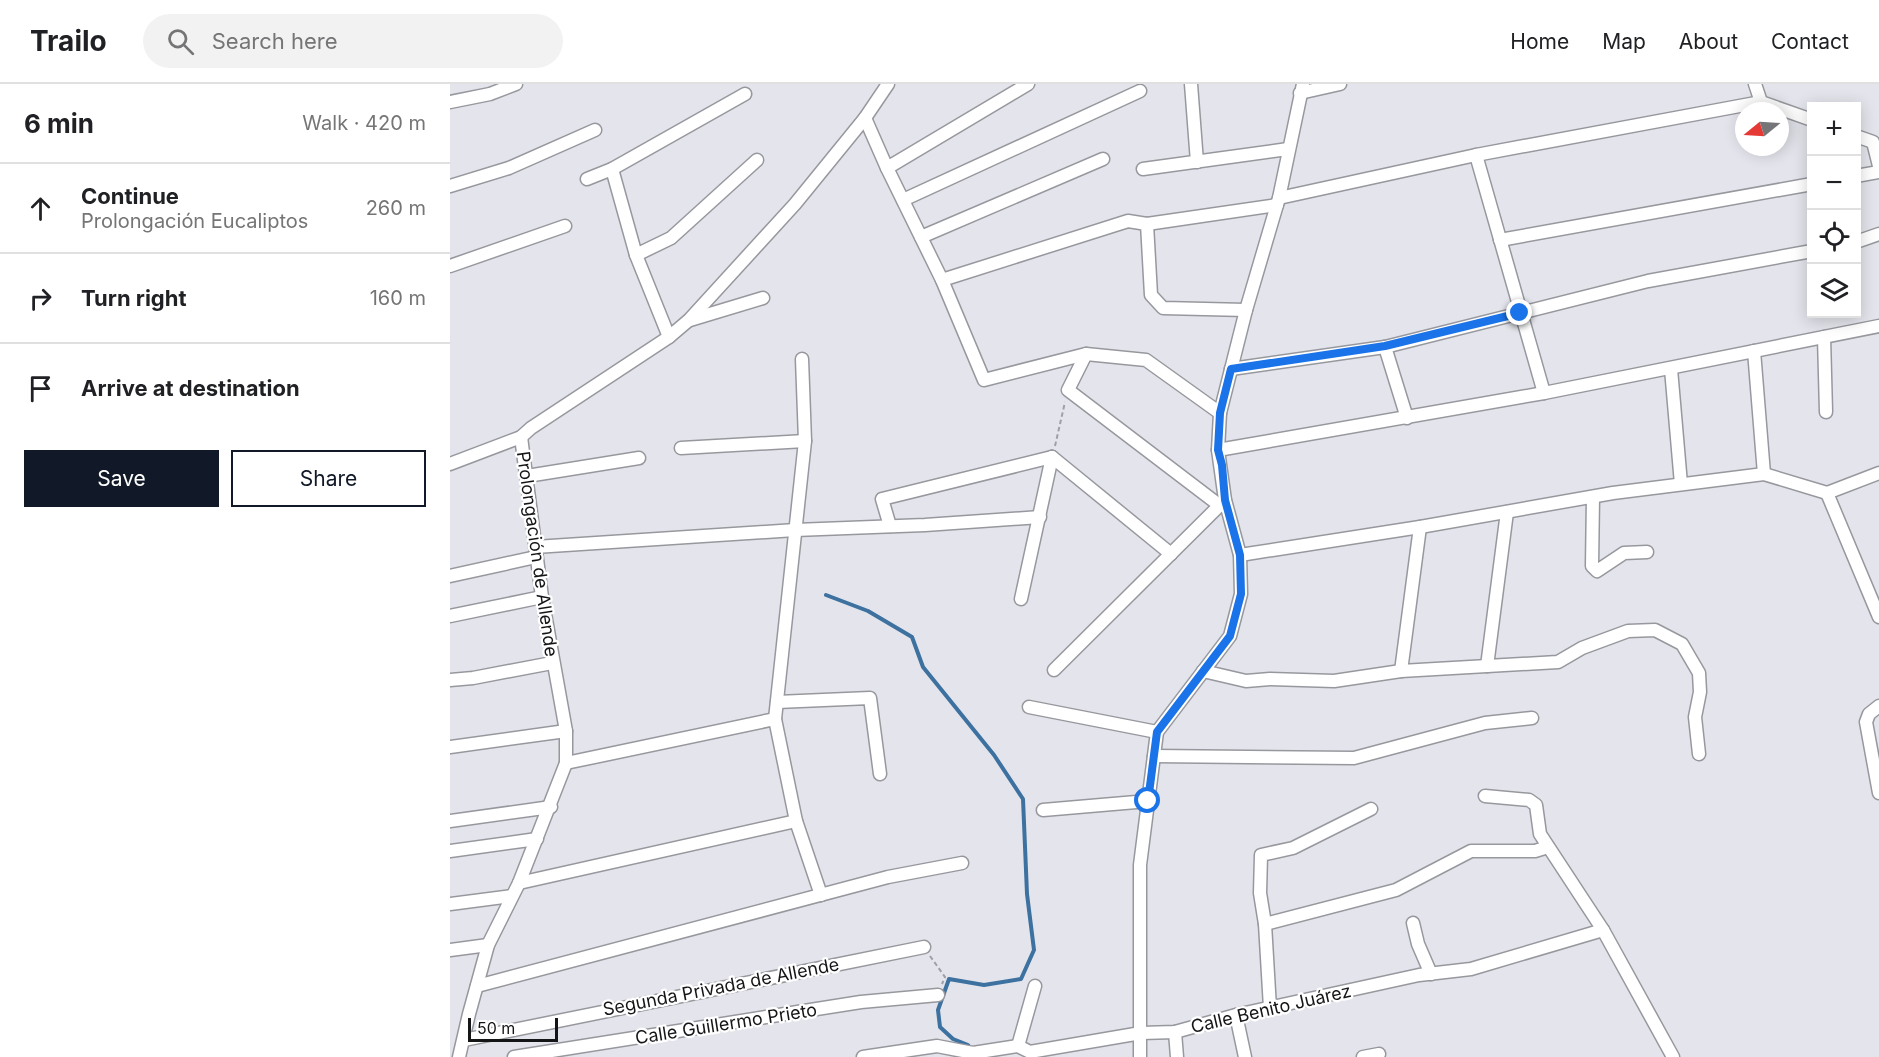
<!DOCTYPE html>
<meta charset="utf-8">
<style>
body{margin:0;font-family:Inter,sans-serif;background:#f2f2f2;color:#202124}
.controls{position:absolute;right:18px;top:18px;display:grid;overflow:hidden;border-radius:0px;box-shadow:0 3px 15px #0003}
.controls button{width:54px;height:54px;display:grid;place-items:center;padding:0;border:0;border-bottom:2px solid #e0e0e0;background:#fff;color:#202124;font:30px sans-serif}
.compass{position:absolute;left:1285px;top:18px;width:54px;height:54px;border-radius:50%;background:#fff;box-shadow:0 3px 15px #0003;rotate:252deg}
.scale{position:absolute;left:18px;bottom:15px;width:90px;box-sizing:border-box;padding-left:6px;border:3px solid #141517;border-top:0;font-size:16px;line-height:21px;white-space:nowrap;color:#141517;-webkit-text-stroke:4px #fff;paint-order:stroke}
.stop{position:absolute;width:18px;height:18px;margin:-14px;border:4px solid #1a73e8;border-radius:50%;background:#fff}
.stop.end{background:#1a73e8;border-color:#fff;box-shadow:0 2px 6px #0008}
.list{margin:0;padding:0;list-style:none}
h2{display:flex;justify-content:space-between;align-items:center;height:78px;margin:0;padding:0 24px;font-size:26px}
h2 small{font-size:20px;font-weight:400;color:#757577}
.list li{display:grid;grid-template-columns:39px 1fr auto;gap:18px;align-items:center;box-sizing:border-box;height:90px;padding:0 24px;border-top:2px solid #e0e0e0}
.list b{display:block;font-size:22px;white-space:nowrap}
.list p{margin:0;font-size:20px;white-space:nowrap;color:#757577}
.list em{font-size:20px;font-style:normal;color:#757577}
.actions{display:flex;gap:12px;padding:18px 24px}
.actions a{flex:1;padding:14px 0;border:2px solid #111827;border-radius:0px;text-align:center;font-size:21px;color:#111827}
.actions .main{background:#111827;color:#fff}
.icon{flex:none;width:33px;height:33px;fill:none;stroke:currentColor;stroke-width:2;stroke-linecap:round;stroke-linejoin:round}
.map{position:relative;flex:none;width:1429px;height:973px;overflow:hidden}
header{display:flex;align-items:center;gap:36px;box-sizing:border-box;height:84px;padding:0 30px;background:#fff;border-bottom:2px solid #e0e0e0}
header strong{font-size:28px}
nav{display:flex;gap:33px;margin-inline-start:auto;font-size:21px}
.search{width:420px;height:54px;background:#f2f2f2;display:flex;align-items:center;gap:15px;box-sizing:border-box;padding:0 21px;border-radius:33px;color:#757577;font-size:22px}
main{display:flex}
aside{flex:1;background:#fff}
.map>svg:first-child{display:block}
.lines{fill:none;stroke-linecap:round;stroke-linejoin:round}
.stream{stroke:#3d71a0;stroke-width:4}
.street-casing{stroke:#97989e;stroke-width:15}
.path{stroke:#9fa0a5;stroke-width:2;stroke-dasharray:4.5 3;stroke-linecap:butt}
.street{stroke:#fff;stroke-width:12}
.route{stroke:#1a73e8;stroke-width:8}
.labels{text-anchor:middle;stroke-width:4.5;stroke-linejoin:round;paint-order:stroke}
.street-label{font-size:18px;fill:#141517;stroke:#fff}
</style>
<header>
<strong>Trailo</strong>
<div class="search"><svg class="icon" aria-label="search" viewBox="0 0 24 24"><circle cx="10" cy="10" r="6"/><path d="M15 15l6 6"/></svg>Search here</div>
<nav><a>Home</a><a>Map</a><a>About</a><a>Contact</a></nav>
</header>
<main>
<aside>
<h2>6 min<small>Walk · 420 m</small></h2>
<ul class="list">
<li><svg class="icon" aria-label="ahead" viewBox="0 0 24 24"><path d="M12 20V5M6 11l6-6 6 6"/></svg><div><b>Continue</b><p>Prolongación Eucaliptos</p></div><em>260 m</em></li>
<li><svg class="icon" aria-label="right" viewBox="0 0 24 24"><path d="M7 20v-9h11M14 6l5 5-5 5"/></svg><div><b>Turn right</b></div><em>160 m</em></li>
<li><svg class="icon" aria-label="arrive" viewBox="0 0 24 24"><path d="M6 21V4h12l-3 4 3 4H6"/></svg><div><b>Arrive at destination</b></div></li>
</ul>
<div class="actions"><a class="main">Save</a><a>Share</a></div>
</aside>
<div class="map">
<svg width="1429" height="973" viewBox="0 0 1429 973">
<rect width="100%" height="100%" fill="#e4e5ec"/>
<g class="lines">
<path class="stream" d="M376,511L418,527L462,553L473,583L544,671L573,715L577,810L584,866L571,895L534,901L499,895L488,926L490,943L503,955L518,961L520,965"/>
<defs>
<g id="street">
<path d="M741,0L747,78"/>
<path d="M1305,0L1311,18L1362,36"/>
<path d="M850,9L890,0"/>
<path d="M0,18L40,10L66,0"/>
<path d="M415,34L437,84L492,196L534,296L636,270L696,276L770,329"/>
<path d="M1406,52L1423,58L1429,82"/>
<path d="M1026,71L1094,309"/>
<path d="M437,84L578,0"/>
<path d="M162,85L186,171L219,253"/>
<path d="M693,85L838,65"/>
<path d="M1406,92L1429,88"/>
<path d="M137,95L162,85L295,10"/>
<path d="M0,102L59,84L145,46"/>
<path d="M829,114L1026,71L1311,18"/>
<path d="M453,116L690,7"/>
<path d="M697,140L827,121"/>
<path d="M471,153L653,75"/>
<path d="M1050,156L1362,100"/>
<path d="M1406,158L1429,150"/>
<path d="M186,171L221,154L307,76"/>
<path d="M0,182L115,142"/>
<path d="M492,196L678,137L697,140L701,211L713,224L796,226"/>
<path d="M240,236L313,214"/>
<path d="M1374,253L1376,328"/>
<path d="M935,263L957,334"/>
<path d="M1304,267L1314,390"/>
<path d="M636,270L618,306L769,421"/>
<path d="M352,275L355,357L325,635L346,737L371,811"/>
<path d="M781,285L935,263L1198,197L1362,167"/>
<path d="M1221,285L1231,400"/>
<path d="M231,364L355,357"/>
<path d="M768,366L1094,309L1429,242"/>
<path d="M602,373L721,470"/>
<path d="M0,380L71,353L81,344L219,253L239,236L345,120L415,34L438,0"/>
<path d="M77,392L189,374"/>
<path d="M1377,409L1429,533"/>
<path d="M1377,409L1429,389"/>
<path d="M1143,413L1142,482L1147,487L1174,469L1197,468"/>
<path d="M440,442L432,415L602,373"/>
<path d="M85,463L345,446L475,441L590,433"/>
<path d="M790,471L970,443L1163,409L1314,390L1377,409"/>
<path d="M0,492L86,473"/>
<path d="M571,515L602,373"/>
<path d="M0,532L92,513"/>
<path d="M1037,582L1057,428"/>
<path d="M604,586L775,416"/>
<path d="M753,587L796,597L820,595L884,597L951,587L1108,578L1132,564L1178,547L1205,546L1232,560L1249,589L1250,608L1245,633L1249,670"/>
<path d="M951,587L970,443"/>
<path d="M0,596L23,594L102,579"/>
<path d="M327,618L420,614L430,690"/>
<path d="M1429,622L1419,630L1416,638L1429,709"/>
<path d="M579,623L707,648"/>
<path d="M0,663L116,647"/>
<path d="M704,672L904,674L1035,639L1082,634"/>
<path d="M116,679L325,635"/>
<path d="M1035,712L1079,716L1086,721L1090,750L1153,846L1223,973"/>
<path d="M593,726L698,717"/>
<path d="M0,737L101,723"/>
<path d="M0,767L87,755"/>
<path d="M69,799L346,737"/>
<path d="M0,820L62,812"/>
<path d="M963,839L968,860L981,890"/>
<path d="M815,840L946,806L1021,767H1085L1098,763"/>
<path d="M0,866L38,861"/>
<path d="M27,902L438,793L512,779"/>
<path d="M820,924L815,840L810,809L811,771L843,764L921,725"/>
<path d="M786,931L795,973"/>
<path d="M725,948L727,973"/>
<path d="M14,956L474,863"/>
<path d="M568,962L585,902"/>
<path d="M9,973L19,930L38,861L69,799L116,679V647L92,513L71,353"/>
<path d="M64,973L411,918L488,911"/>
<path d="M413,973L487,962L523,969L568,962L580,968L691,949L725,948L786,931L969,891L1021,885L1153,846"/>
<path d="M690,973V781L707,648L780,552L791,510L790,471L775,416L768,366L770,329L796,226L829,114L853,0"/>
<path d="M913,973L929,970"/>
</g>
</defs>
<use href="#street" class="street-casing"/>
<g class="path">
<path d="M605,362L615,318"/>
<path d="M480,872L495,893L492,900"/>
</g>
<use href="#street" class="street"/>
</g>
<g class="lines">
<path class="route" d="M698,717L707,648L780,552L791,510L790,471L775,416L772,381L768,366L770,329L781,285L935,262L1070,229"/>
</g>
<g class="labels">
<g class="street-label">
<text transform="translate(87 470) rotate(82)" y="6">Prolongación de Allende</text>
<text transform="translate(271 903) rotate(-11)" y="6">Segunda Privada de Allende</text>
<text transform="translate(821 925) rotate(-13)" y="6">Calle Benito Juárez</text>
<text transform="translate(276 940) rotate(-9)" y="6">Calle Guillermo Prieto</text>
</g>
</g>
</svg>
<div class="controls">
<button>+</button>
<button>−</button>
<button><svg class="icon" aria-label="locate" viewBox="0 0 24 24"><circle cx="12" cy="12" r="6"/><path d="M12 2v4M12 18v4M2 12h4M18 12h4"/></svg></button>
<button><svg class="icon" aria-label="layers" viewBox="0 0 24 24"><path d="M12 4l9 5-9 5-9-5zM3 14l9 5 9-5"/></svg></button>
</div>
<svg class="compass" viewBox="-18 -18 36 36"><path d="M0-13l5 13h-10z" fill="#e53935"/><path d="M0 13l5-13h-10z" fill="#757577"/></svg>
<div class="scale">50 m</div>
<div class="stop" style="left:698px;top:717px"></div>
<div class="stop end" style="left:1070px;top:229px"></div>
</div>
</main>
